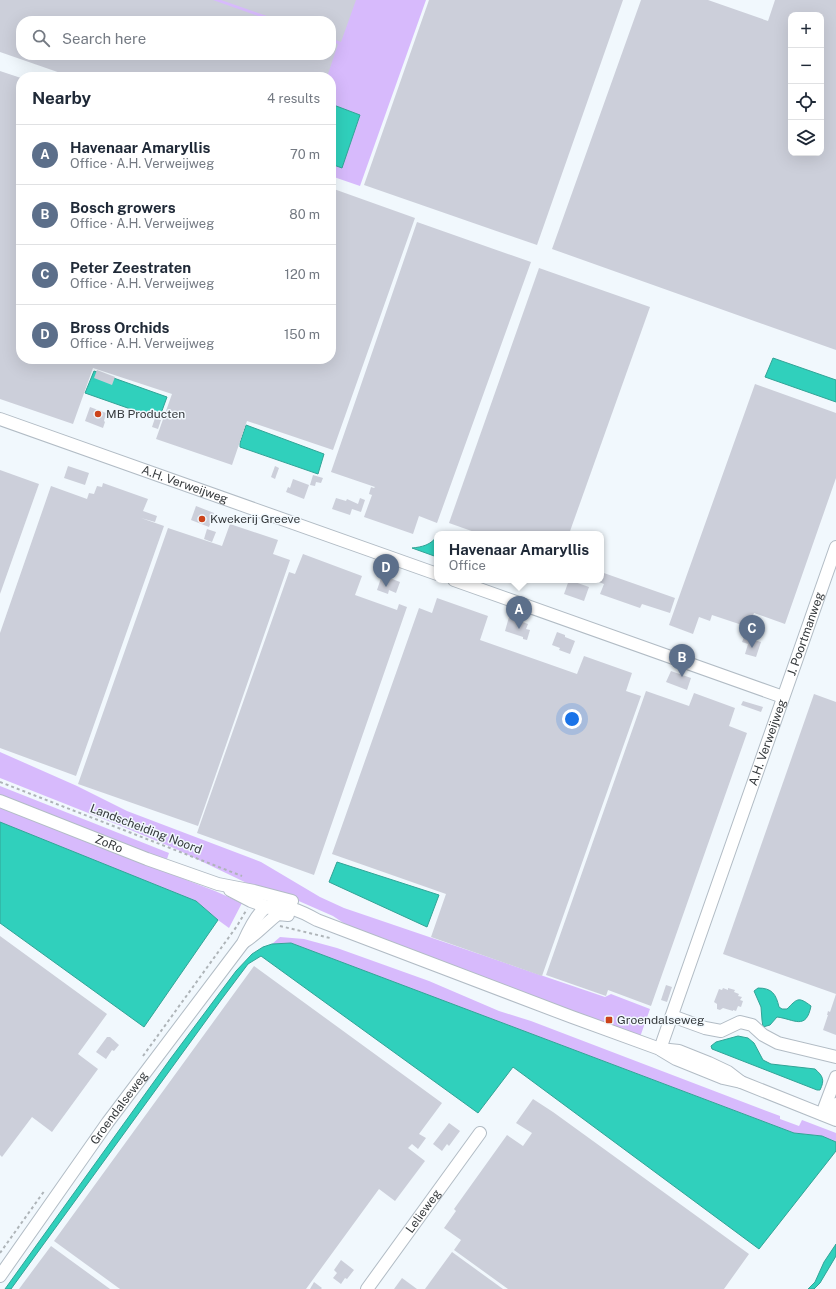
<!DOCTYPE html>
<meta charset="utf-8">
<style>
body{margin:0;font-family:"Public Sans",sans-serif;background:#f2f2f3;color:#1f2937}
.controls{position:absolute;right:12px;top:12px;display:grid;overflow:hidden;border-radius:8px;box-shadow:0 4px 16px #0002}
.controls button{width:36px;height:36px;display:grid;place-items:center;padding:0;border:0;border-bottom:1px solid #e0e1e3;background:#fff;color:#1f2937;font:20px sans-serif}
.you{position:absolute;left:572px;top:719px;width:14px;height:14px;margin:-10px;border:3px solid #fff;border-radius:50%;background:#1a73e8;box-shadow:0 0 0 6px #1a73e833}
.badge{display:grid;place-items:center;width:26px;height:26px;border-radius:50%;background:#111827;color:#fff;font-size:13px;font-weight:700}
.pin{position:absolute;translate:-50% -33px;filter:drop-shadow(0 1px 2px #0008)}
.pin::after{content:'';position:absolute;top:21px;width:14px;height:12px;background:inherit;clip-path:polygon(0 0,100% 0,50% 100%)}
.popup{position:absolute;left:434px;top:531px;width:170px;height:52px;box-sizing:border-box;display:grid;place-content:center;border-radius:8px;background:#fff;filter:drop-shadow(0 1px 3px #0005);font-size:13px;white-space:nowrap;color:#747a83}
.popup b{font-size:15px;color:#1f2937}
.popup::after{content:'';position:absolute;left:50%;top:100%;margin-left:-8px;border:8px solid transparent;border-top-color:#fff}
.list{margin:0;padding:0;list-style:none}
h2{display:flex;justify-content:space-between;align-items:center;height:52px;margin:0;padding:0 16px;font-size:17px}
h2 small{font-size:13px;font-weight:400;color:#747a83}
.list li{display:grid;grid-template-columns:26px 1fr auto;gap:12px;align-items:center;box-sizing:border-box;height:60px;padding:0 16px;border-top:1px solid #e0e1e3}
.list b{display:block;font-size:15px;white-space:nowrap}
.list p{margin:0;font-size:13px;white-space:nowrap;color:#747a83}
.list em{font-size:13px;font-style:normal;color:#747a83}
.icon{flex:none;width:22px;height:22px;fill:none;stroke:currentColor;stroke-width:2;stroke-linecap:round;stroke-linejoin:round}
.map{position:relative;flex:none;width:836px;height:1289px;overflow:hidden}
.search{position:absolute;background:#fff;box-shadow:0 4px 16px #0002;left:16px;top:16px;width:320px;height:44px;display:flex;align-items:center;gap:10px;box-sizing:border-box;padding:0 14px;border-radius:16px;color:#747a83;font-size:15px}
.panel{position:absolute;background:#fff;box-shadow:0 4px 16px #0002;left:16px;top:72px;width:320px;height:292px;border-radius:16px}
.map>svg:first-child{display:block}
.green{fill:#d7bafc}
.water{fill:#30d0bc;stroke:#32a396}
.building{fill:#cccfda;fill-rule:evenodd}
.lines{fill:none;stroke-linecap:round;stroke-linejoin:round}
.minor-casing{stroke:#b2bcc5;stroke-width:14}
.path{stroke:#aeb4b8;stroke-width:2;stroke-dasharray:3 3;stroke-linecap:butt}
.minor{stroke:#fff;stroke-width:12}
.poi-dot{fill:#cc431a;stroke:#f1f8fd;stroke-width:1.5}
.labels{text-anchor:middle;stroke-width:3;stroke-linejoin:round;paint-order:stroke}
.poi-label{font-size:12px;fill:#363a3d;stroke:#f1f8fd;text-anchor:start}
.street-label{font-size:12px;fill:#363a3d;stroke:#f1f8fd}
</style>
<div class="map">
<svg width="836" height="1289" viewBox="0 0 836 1289">
<rect width="100%" height="100%" fill="#f1f8fd"/>
<g class="green">
<path d="M209,0H426L360,186L331,176V164L342,168L360,115L331,104V77H181L331,55V21H201Z"/>
<path d="M0,752L77,786L127,811L261,862L320,897L344,908L605,997L611,994L650,1009L640,1037L513,988L351,928L333,916L301,902L288,896L257,888L176,849L121,826L0,778Z"/>
<path d="M0,786L169,853L167,859L142,851L0,796Z"/>
<path d="M0,808L215,891L242,903L229,928L218,920L196,901L0,822Z"/>
<path d="M280,937L304,939L337,948L429,981L499,1011L531,1021L780,1116V1119L799,1126L802,1120L836,1133V1142L822,1136L794,1133L291,943L272,944Z"/>
</g>
<g class="water">
<path d="M331,104L360,115L342,168L331,164Z"/>
<path d="M773,358L836,380V402L765,377Z"/>
<path d="M94,371L167,397L159,419L85,393Z"/>
<path d="M246,425L324,454L318,474L240,447V443Z"/>
<path d="M437,536V557L412,548C422,547 431,545 437,536Z"/>
<path d="M0,822L196,901L218,920L144,1027L0,923Z"/>
<path d="M337,862L439,895L427,927L329,882Z"/>
<path d="M291,943L794,1133L822,1136L836,1142V1151L759,1249L513,1067L478,1113L261,956L248,964L221,1000L11,1289H5L171,1058L236,971L252,954L263,947L272,944Z"/>
<path d="M758,988C772,988 776,994 779,1007L782,1009H787C797,999 798,996 811,1006C806,1031 794,1019 777,1017L770,1025L763,1027L762,1020L761,1007L754,991Z"/>
<path d="M738,1036L748,1038L754,1043L763,1060L771,1064L815,1069C823,1076 825,1080 820,1090H817L712,1049L711,1046L716,1042Z"/>
<path d="M836,1244V1256L820,1283L814,1289H808L815,1282L824,1262Z"/>
</g>
<g class="building">
<path d="M0,0H213L272,21H21V55H331V42L338,44L327,77H72L0,52Z"/>
<path d="M221,0H356L341,42L331,38V21H281Z"/>
<path d="M429,0H623L537,245L364,185Z"/>
<path d="M641,0H708L768,21L775,0H836V350L552,249ZM791,15H821V153H791Z"/>
<path d="M0,71L21,78V359H331V188L415,218L333,450L247,421L232,465L156,439L172,394L93,368L73,424L0,399Z"/>
<path d="M417,222L531,262L437,523L419,516L413,534L364,517L372,495L369,494L371,487L374,488L375,487L331,472Z"/>
<path d="M539,268L650,307L569,534H480L449,523Z"/>
<path d="M97,370L115,377L112,385L94,378Z"/>
<path d="M755,384L836,413V478L785,624L754,613L752,618L748,617L745,626L712,615L710,621L699,617L693,634L669,625Z"/>
<path d="M90,407L106,413L104,421L105,422L103,428L85,421Z"/>
<path d="M155,418L161,420L158,429L152,427Z"/>
<path d="M68,466L89,473L85,485L64,478Z"/>
<path d="M275,466L279,468L275,479L271,477Z"/>
<path d="M0,470L39,484L0,594Z"/>
<path d="M313,475L323,478L321,483L316,482L315,486L310,485Z"/>
<path d="M293,479L309,485L304,499L286,492L288,487L290,488Z"/>
<path d="M103,483L148,499L143,511L157,516L155,522L141,518L164,526L76,776L0,748V633L51,486L87,499L89,493L94,494L97,486L102,487Z"/>
<path d="M336,498L346,501L347,499L358,504L360,498L365,500L361,512L352,509L350,515L332,509Z"/>
<path d="M196,506L214,513L209,527L191,520Z"/>
<path d="M230,524L278,540L273,554L290,560L198,826L78,784L168,528L222,546Z"/>
<path d="M207,529L216,532L212,542L204,539Z"/>
<path d="M303,554L362,576L355,595L397,610L399,604L407,607L314,875L197,833L289,572L295,574Z"/>
<path d="M601,572L675,598L670,613L642,604L640,608L600,594L604,584L596,581V580H601Z"/>
<path d="M382,575L400,582L396,593L389,590L388,594L377,590Z"/>
<path d="M569,580L589,587L584,601L564,594Z"/>
<path d="M437,598L488,616L480,640L577,674L584,656L632,673L626,691L641,696L542,976L431,937L446,894L332,854L419,608L432,613Z"/>
<path d="M509,617L528,624L526,629L530,630L527,640L523,639V637L505,631Z"/>
<path d="M557,632L565,635V637L575,641L570,654L559,650L560,648L552,645Z"/>
<path d="M746,632L756,635L754,640L761,642L756,657L745,654L748,644L742,642Z"/>
<path d="M671,671L691,678L687,690L666,682Z"/>
<path d="M646,691L689,706L694,693L735,708L729,726L747,733L651,1006L608,990L606,996L546,975Z"/>
<path d="M814,694L836,702V994L723,954Z"/>
<path d="M743,701L763,707L761,712L741,705Z"/>
<path d="M0,936L107,1014L78,1054L98,1069L52,1132L32,1117L2,1157L0,1155Z"/>
<path d="M254,966L442,1103L419,1134L426,1138L418,1149L412,1144L408,1148L425,1161L395,1201L379,1189L306,1289H120L54,1241Z"/>
<path d="M666,985L672,987L667,1002L661,1000Z"/>
<path d="M723,988L728,990V988L735,990L734,992L739,994L738,996L742,997L740,1000L743,1001L741,1007L738,1006L736,1011L733,1010V1011L723,1008L720,1010L717,1009V1004L714,1002L719,989L722,990Z"/>
<path d="M836,994V1035L823,1030L828,1015H827L828,1011L830,1012Z"/>
<path d="M107,1037H110L119,1045L114,1051L112,1050L106,1059L96,1052Z"/>
<path d="M533,1099L553,1112L749,1254L724,1289H508L454,1250L461,1240L444,1228L456,1211L454,1209L507,1135L523,1146L532,1133L516,1123Z"/>
<path d="M449,1123L460,1131L449,1146L447,1144L442,1151L433,1144Z"/>
<path d="M51,1246L110,1289H19Z"/>
<path d="M452,1252L503,1289H425Z"/>
<path d="M341,1260L354,1270L347,1279L345,1278L341,1284L333,1278L337,1273L334,1270Z"/>
<path d="M402,1278L417,1289H394Z"/>
<path d="M314,1282L322,1288L321,1289H310Z"/>
</g>
<g class="lines">
<defs>
<g id="minor">
<path id="s1" d="M0,419L437,574"/>
<path d="M454,580L783,697"/>
<path id="s2" d="M0,801L147,859L218,884L254,891L292,901"/>
<path d="M230,890L251,901L273,909"/>
<path d="M244,942C257,934 266,923 278,914L288,915"/>
<path d="M672,1016L705,1028L721,1031L740,1022L752,1025L763,1035L778,1043L836,1057"/>
<path id="s3" d="M660,1049L836,547"/>
<path d="M661,1050L676,1059L723,1078L741,1082L836,1120"/>
<path d="M822,1114L836,1077"/>
<path d="M831,1117L836,1104"/>
<path id="s4" d="M0,1276L108,1122L243,943C247,934 258,911 267,907C280,901 305,913 317,920L572,1017L660,1049L679,1051L709,1063L728,1072L741,1082"/>
<path id="s5" d="M367,1289L480,1133"/>
</g>
</defs>
<use href="#minor" class="minor-casing"/>
<g class="path">
<path d="M0,782L242,876"/>
<path d="M280,926L330,938"/>
<path d="M143,1056L237,926L247,909"/>
<path d="M0,1253L45,1190"/>
</g>
<use href="#minor" class="minor"/>
</g>
<g class="poi-dot">
<circle cx="98" cy="414" r="4"/>
<circle cx="202" cy="519" r="4"/>
<rect x="605" y="1016" width="8" height="8" rx="2"/>
</g>
<g class="labels">
<g class="poi-label">
<text x="106" y="418">MB Producten</text>
<text x="210" y="523">Kwekerij Greeve</text>
<text x="617" y="1024">Groendalseweg</text>
</g>
<g class="street-label">
<text dy="4" stroke="none"><textPath href="#s1" startOffset="196">A.H. Verweijweg</textPath></text>
<text dy="4" stroke="none"><textPath href="#s3" startOffset="440">J. Poortmanweg</textPath></text>
<text dy="4" stroke="none"><textPath href="#s3" startOffset="325">A.H. Verweijweg</textPath></text>
<text transform="translate(146 829) rotate(21)" y="4">Landscheiding Noord</text>
<text dy="4" stroke="none"><textPath href="#s2" startOffset="117">ZoRo</textPath></text>
<text dy="4" stroke="none"><textPath href="#s4" startOffset="206">Groendalseweg</textPath></text>
<text dy="4" stroke="none"><textPath href="#s5" startOffset="96">Lelieweg</textPath></text>
</g>
</g>
</svg>
<div class="controls">
<button>+</button>
<button>−</button>
<button><svg class="icon" aria-label="locate" viewBox="0 0 24 24"><circle cx="12" cy="12" r="6"/><path d="M12 2v4M12 18v4M2 12h4M18 12h4"/></svg></button>
<button><svg class="icon" aria-label="layers" viewBox="0 0 24 24"><path d="M12 4l9 5-9 5-9-5zM3 14l9 5 9-5"/></svg></button>
</div>
<div class="you"></div>
<div class="pin badge" style="left:519px;top:629px;background:#5c6f8a">A</div>
<div class="popup"><b>Havenaar Amaryllis</b>Office</div>
<div class="pin badge" style="left:682px;top:677px;background:#5c6f8a">B</div>
<div class="pin badge" style="left:752px;top:648px;background:#5c6f8a">C</div>
<div class="pin badge" style="left:386px;top:587px;background:#5c6f8a">D</div>
<div class="search"><svg class="icon" aria-label="search" viewBox="0 0 24 24"><circle cx="10" cy="10" r="6"/><path d="M15 15l6 6"/></svg>Search here</div>
<section class="panel">
<h2>Nearby<small>4 results</small></h2>
<ul class="list">
<li><span class="badge" style="background:#5c6f8a">A</span><div><b>Havenaar Amaryllis</b><p>Office · A.H. Verweijweg</p></div><em>70 m</em></li>
<li><span class="badge" style="background:#5c6f8a">B</span><div><b>Bosch growers</b><p>Office · A.H. Verweijweg</p></div><em>80 m</em></li>
<li><span class="badge" style="background:#5c6f8a">C</span><div><b>Peter Zeestraten</b><p>Office · A.H. Verweijweg</p></div><em>120 m</em></li>
<li><span class="badge" style="background:#5c6f8a">D</span><div><b>Bross Orchids</b><p>Office · A.H. Verweijweg</p></div><em>150 m</em></li>
</ul>
</section>
</div>
